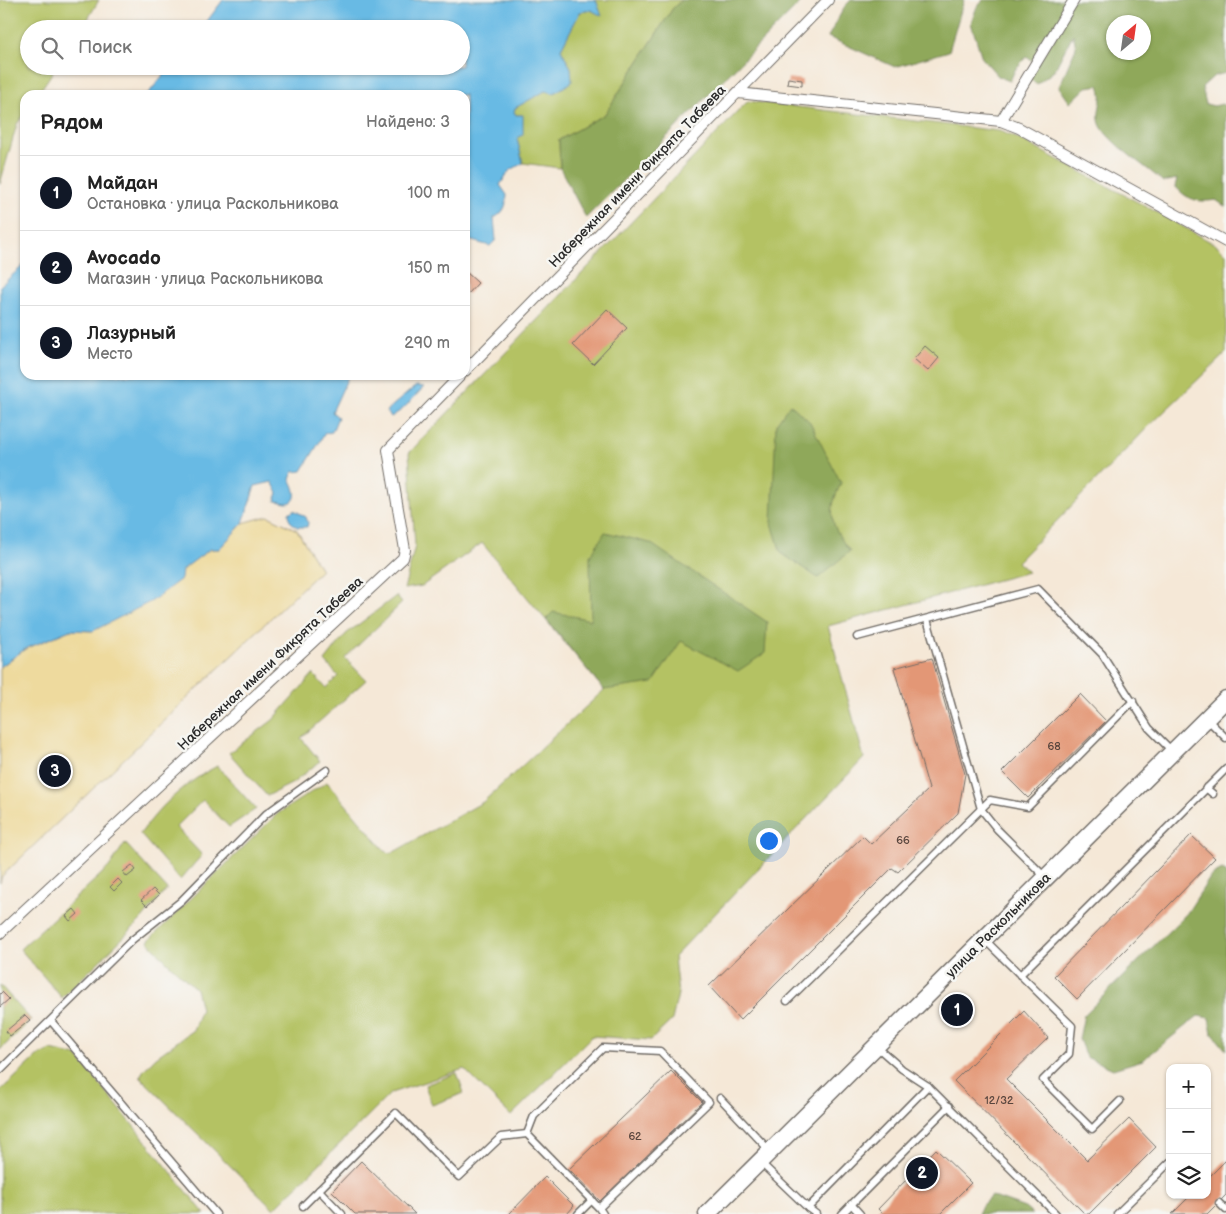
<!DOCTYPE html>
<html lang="ru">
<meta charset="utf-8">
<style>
body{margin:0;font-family:"Balsamiq Sans",sans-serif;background:#f6f6f6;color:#222}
.controls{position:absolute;right:15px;bottom:15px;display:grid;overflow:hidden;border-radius:10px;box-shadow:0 1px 4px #0004}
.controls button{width:45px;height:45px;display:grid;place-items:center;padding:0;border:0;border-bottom:1px solid #e0e0e0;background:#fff;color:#222;font:25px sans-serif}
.compass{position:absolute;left:1106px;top:15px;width:45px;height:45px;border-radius:50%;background:#fff;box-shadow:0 1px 4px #0004;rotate:29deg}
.you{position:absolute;left:768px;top:840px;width:18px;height:18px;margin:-12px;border:4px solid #fff;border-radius:50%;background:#1a73e8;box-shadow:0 0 0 8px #1a73e833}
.badge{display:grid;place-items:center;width:32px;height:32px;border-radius:50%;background:#111827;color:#fff;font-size:16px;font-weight:700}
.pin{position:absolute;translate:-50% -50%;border:2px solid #fff;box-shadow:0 1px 5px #0006}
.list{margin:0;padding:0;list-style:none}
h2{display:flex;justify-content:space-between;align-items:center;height:65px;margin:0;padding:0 20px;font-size:21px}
h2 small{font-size:16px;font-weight:400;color:#767676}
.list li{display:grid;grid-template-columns:32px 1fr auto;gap:15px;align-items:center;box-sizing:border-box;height:75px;padding:0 20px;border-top:1px solid #e0e0e0}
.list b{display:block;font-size:19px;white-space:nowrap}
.list p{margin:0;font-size:16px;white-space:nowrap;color:#767676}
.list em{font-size:16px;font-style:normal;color:#767676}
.icon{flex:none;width:28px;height:28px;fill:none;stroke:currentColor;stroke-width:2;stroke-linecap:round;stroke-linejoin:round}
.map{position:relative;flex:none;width:1226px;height:1214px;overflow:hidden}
.search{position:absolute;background:#fff;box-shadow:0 1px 4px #0004;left:20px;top:20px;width:450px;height:55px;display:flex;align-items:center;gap:12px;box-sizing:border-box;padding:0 18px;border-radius:28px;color:#767676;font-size:19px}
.panel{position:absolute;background:#fff;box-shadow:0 1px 4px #0004;left:20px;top:90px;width:450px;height:290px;border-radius:15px}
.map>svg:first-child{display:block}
.green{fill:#b4c264;stroke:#707648}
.forest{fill:#8fa85a;stroke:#5d6a42;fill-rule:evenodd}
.sand{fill:#eeda9e;stroke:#8c8264}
.water{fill:#68bae4;stroke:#4a7288}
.building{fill:#e39776}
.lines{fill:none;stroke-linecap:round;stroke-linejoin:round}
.service-casing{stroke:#726d67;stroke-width:9}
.pedestrian-casing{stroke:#726d67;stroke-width:12}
.tertiary-casing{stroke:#726d67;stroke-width:19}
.service{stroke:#fff;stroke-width:6}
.pedestrian{stroke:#fff;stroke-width:10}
.tertiary{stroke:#fff;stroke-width:16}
.labels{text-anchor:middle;stroke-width:5;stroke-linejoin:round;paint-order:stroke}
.number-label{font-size:11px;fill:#59463e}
.street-label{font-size:14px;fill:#2b2b2b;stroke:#f6f6f2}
</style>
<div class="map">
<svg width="1226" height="1214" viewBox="0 0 1226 1214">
<rect width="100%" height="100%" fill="#f6f6f2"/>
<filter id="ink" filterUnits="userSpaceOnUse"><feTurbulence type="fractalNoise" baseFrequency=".02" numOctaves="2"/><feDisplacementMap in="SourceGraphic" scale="10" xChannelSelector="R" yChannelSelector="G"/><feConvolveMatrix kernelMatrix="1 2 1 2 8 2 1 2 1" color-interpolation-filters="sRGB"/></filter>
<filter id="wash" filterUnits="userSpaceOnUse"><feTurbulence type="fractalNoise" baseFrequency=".0096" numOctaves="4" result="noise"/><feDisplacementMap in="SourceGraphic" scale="20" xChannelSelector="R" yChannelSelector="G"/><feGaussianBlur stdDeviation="1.12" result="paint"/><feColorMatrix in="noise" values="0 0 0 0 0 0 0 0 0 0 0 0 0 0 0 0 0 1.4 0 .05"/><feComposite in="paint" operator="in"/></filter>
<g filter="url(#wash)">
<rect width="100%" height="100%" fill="#f5e8d7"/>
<g class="green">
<path d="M0,0H99L82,29H29V66H57L37,95H25V113L17,124L0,184Z"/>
<path d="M596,0H682L673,8L605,114L559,140L560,168L523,163L517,139L522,115H516L514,112L515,108L545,91L554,93L571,68L561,49L580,12L591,10L601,15Z"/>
<path d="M748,101L999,131L1017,138L1164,216L1218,246L1226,254V353L1147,428L1017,562L1028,572L828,626L864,758L674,957L678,994L672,1020L651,1040L592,1036L511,1116L464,1069L391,1093L274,1209L140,1077L143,1071L155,1058L193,1030L201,1009L196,989L166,961L148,941L277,814L327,782L386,852L392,853L483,802L604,690L482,543L422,586L404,589L415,546L409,453Z"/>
<path d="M396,596L402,603L345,658L366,680L301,738L320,761L293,783L267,796L229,753L273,720L313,674L326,688L338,676L325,661L346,634Z"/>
<path d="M217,766L256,809L229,827L203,800L176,827L202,855L180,880L140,834C162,804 185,783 217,766Z"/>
<path d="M125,843L167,889L141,920L62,998L20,949L109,867Z"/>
<path d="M0,985L31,1020L0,1050Z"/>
<path d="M51,1050L77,1056L205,1214H0V1091L38,1056Z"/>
<path d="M457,1073L464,1093L432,1105L425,1085Z"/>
</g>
<g class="forest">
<path d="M682,0H803L586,218L560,168L559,140L605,114L673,8Z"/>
<path d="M851,0H964L949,51L895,67L828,37L845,6Z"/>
<path d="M983,0H1226V73L1214,76L1202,87L1206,104L1214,106L1222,104L1226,107V207L1216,200C1198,203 1187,200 1175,186L1177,179L1163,182C1148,167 1101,139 1099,120C1097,106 1105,100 1099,85L1087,87L1070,103L1059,87L1076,47L1073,34L1054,71L1037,84L1028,78L1033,61L1026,57L1015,70L1010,81L999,77L982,58L971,23L976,9ZM1114,22H1144V52H1114Z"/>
<path d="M790,404L810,422L841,483C827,512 830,526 850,551L818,578L781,553L772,523L776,424Z"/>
<path d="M605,532L650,543L767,622L765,653L738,671L681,641L653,683L604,690L546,619L553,612L591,620L590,556Z"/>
<path d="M1222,870L1226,872V1050L1212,1033L1209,1018L1198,1016L1143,1060L1113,1069L1086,1057L1079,1039L1084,1015L1187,913L1211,876Z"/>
<path d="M991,1196L1025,1208L1032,1214H978L982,1205Z"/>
</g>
<path class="sand" d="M268,516L297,530L321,570L2,876L0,883V667L25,649L70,630L93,631L210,549H219L243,523Z"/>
<g class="water">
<path d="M223,0H596L602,16L591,10L580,12L561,49L571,68L572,82L554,93L545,91L515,108L514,112L516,115H523V134L517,139L523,163L509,171L500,185L507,195C506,206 505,212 494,218L496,240L490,246L465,239V95H147L171,66H461V29H201Z"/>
<path d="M25,264V375H349L332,412L338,417L332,432L325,433L302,471L293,472L290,479C294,485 301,502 287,503C284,503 279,501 275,501L278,493L272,482L255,486L243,523L219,549H210L182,570L181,579L152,601L93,631L70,630L25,649L0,667V286Z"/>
<path d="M416,386L424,387L403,409L391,417L386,411Z"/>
<path d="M294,510L306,517L308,523L307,527H297L290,521L289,513Z"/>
</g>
<g id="blocks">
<g class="building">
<path d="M788,78L802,80V86L787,84Z"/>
<path d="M465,271L478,283L468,294L465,291Z"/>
<path d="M607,309L627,328L593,364L573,345Z"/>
<path d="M925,346L939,358L928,371L914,359Z"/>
<path d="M932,658L965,774L958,813L898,872L892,868L740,1020L709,986L863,836L871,844L929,789L894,668Z"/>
<path d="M1080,694L1106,721L1028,798L1002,772Z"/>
<path d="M1191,835L1215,858L1077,999L1054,976Z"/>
<path d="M132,865L136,870L127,877L123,872Z"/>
<path d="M118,879L122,883L114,891L110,887Z"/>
<path d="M153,889L159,895L147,906L141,900Z"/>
<path d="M74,909L78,914L70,921L66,916Z"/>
<path d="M2,992L9,999L0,1007V994Z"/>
<path d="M1024,1011L1048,1038L1006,1079L1087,1160L1129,1119L1156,1147L1089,1214H1085L954,1081Z"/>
<path d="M25,1015L30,1020L10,1036L6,1031Z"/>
<path d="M671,1071L702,1102L600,1201L569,1169Z"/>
<path d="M936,1149L971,1183L940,1214H883L878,1209Z"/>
<path d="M1226,1160V1195L1207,1214H1172L1191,1195H1207V1179Z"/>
<path d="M361,1161L415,1214H355L332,1191Z"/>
<path d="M545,1177L574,1206L567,1214H509Z"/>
</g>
</g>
</g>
<g filter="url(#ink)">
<use href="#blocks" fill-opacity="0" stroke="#726d67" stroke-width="1"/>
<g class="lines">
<defs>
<g id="service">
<path d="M927,619L981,809L997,829L1045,877"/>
<path d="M857,637L1038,589L1102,654L1149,728L1172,751"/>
<path d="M1207,719L1226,738"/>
<path d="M1206,788L1213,794"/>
<path d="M985,940L1072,1026L1069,1054L1043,1080L1092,1129L1120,1101"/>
<path d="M1020,975L1226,769"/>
<path d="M787,1001L990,800L1028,807L1133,701"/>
<path d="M51,1021L216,1214"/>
<path d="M877,1047L902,1069L928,1086L1056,1214"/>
<path d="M0,1070L132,940L181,901L266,814L327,770"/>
<path d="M720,1098L770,1151"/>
<path d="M761,1163L808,1208L816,1214"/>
<path d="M319,1190L342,1214"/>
<path d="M1219,1203L1226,1210"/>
<path d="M851,1204L860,1214"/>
<path d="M303,1206L396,1113L459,1177L501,1137L527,1134"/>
<path d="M599,1208L527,1134L534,1116L603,1048L660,1051L709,1102L599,1208L603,1214"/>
<path d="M808,1208L928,1086"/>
<path d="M578,1214L592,1200"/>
<path d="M842,1214L949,1106"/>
<path d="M1117,1214L1170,1162"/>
</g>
<g id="pedestrian">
<path d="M738,93L1001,121L1019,128L1226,242"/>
<path d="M1001,121L1074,0"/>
<path d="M465,371L828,0"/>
<path d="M0,933L403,558L405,550L388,450L461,375"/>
</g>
<path id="tertiary" d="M707,1214L1226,699"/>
</defs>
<use href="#service" class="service-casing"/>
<use href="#pedestrian" class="pedestrian-casing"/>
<use href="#tertiary" class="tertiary-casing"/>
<use href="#service" class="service"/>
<use href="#pedestrian" class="pedestrian"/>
<use href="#tertiary" class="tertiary"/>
</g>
</g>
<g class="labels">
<g class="number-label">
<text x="1054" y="750">68</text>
<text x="903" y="844">66</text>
<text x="999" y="1104">12/32</text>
<text x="635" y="1140">62</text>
</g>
<g class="street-label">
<text transform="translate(637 176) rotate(-46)" y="5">Набережная имени Фикрята Табеева</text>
<text transform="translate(270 663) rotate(-43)" y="5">Набережная имени Фикрята Табеева</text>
<text transform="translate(998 925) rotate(-45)" y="5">улица Раскольникова</text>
</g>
</g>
</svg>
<div class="controls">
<button>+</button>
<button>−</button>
<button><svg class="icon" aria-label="layers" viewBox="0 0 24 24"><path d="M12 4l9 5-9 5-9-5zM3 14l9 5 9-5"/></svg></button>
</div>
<svg class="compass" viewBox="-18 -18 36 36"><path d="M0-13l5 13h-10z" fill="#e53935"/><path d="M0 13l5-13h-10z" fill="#767676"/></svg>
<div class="you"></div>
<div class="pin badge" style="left:957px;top:1010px">1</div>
<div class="pin badge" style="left:922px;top:1173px">2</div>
<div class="pin badge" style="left:55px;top:771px">3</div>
<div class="search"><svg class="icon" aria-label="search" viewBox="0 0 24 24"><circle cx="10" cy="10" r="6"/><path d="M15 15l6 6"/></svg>Поиск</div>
<section class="panel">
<h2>Рядом<small>Найдено: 3</small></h2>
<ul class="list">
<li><span class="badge">1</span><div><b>Майдан</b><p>Остановка · улица Раскольникова</p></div><em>100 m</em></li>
<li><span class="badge">2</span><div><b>Avocado</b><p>Магазин · улица Раскольникова</p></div><em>150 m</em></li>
<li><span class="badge">3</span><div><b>Лазурный</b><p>Место</p></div><em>290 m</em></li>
</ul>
</section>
</div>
